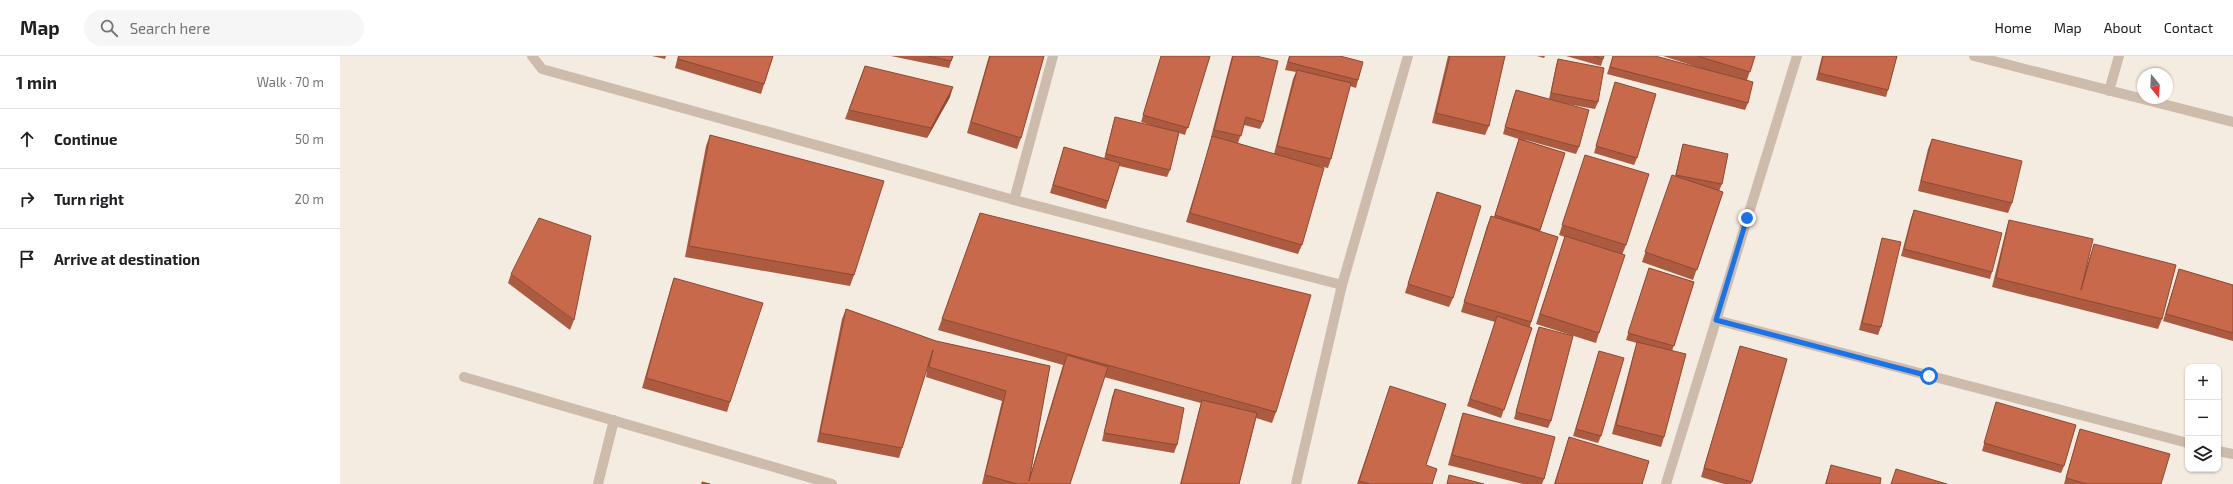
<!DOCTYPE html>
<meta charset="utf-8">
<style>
body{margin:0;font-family:"Exo 2",sans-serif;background:#f6f6f6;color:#202124}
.controls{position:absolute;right:12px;bottom:12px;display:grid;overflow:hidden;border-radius:8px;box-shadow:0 1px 3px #0004}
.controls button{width:36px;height:36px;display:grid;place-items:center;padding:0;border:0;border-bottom:1px solid #e0e0e0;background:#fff;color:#202124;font:20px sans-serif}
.compass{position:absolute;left:1797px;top:12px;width:36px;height:36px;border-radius:50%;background:#fff;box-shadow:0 1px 3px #0004;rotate:162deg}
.stop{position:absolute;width:12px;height:12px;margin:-9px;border:3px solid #1a73e8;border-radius:50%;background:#fff}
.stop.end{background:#1a73e8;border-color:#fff;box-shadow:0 1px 4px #0008}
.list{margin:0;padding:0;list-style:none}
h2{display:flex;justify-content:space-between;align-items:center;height:52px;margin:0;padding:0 16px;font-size:17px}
h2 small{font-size:13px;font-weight:400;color:#757577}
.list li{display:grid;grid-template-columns:26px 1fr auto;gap:12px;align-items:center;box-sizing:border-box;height:60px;padding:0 16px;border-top:1px solid #e0e0e0}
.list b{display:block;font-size:15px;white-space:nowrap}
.list em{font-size:13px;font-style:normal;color:#757577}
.icon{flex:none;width:22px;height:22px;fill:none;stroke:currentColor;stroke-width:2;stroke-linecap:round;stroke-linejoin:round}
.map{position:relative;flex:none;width:1893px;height:428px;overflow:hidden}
header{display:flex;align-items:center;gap:24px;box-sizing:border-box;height:56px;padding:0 20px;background:#fff;border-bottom:1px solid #e0e0e0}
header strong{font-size:19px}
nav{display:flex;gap:22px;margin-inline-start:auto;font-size:14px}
.search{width:280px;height:36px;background:#f6f6f6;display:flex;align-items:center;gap:10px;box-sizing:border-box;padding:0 14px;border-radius:22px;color:#757577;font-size:15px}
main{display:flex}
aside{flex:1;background:#fff}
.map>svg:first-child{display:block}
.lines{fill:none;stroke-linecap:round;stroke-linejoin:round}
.minor{stroke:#cdbbac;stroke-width:10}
.wall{fill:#ac5a40}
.shaded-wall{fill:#8c4a34}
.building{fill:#c8694b;stroke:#8c4a34}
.route{stroke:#1a73e8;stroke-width:5}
</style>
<header>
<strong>Map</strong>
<div class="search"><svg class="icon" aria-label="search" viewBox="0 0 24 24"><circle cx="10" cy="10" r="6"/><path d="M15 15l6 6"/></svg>Search here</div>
<nav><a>Home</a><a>Map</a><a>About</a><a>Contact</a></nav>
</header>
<main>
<aside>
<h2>1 min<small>Walk · 70 m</small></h2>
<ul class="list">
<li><svg class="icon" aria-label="ahead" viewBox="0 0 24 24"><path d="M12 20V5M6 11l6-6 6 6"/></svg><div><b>Continue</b></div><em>50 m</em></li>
<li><svg class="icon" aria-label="right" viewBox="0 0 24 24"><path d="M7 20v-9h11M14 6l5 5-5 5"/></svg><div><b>Turn right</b></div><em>20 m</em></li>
<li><svg class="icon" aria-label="arrive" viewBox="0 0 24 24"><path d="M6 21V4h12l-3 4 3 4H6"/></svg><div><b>Arrive at destination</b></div></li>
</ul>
</aside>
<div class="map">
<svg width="1893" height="428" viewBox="0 0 1893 428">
<rect width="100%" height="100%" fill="#f4ebe1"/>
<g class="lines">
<g class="minor">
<path d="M192,0L202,13L674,144L1002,229"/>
<path d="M1634,0L1893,66"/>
<path d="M1769,35L1779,0"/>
<path d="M674,144L713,0"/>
<path d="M1376,264L1848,387"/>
<path d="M124,321L492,428"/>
<path d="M1878,395L1893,398"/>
<path d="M258,428L274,364"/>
<path d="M956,428L1002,229L1068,0"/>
<path d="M1326,428L1457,0"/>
</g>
</g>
<g class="wall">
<path d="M312,0H326L325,3Z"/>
<path d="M338,0H433L421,38L335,12Z"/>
<path d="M551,0H613L609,12Z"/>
<path d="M649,0H704L681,82L677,93L627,77Z"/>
<path d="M821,0H870L845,79L839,77L830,114L827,121L779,110L766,153L710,137L724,91L764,103L773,68L775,61L816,71L801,66Z"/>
<path d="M892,0H916L923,66L920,73L904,69L898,87L934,98L953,23L956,16L945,14L949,0H1000L1018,24L1016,32L1010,30L991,103L988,112L977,110L962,189L958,198L846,166L872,81H871Z"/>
<path d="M1108,0H1165L1149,70L1145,79L1092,67Z"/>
<path d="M1197,0H1205L1204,2Z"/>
<path d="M1226,0H1264L1261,10Z"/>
<path d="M1273,0H1315L1360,12L1323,0H1415L1407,24L1408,47L1405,54L1267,18Z"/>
<path d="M1482,0H1557L1548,34L1546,41L1476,24Z"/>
<path d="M1218,3L1258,46L1255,53L1227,48L1239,91L1236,98L1182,83L1225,97L1200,175L1191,266L1190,271L1192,272L1161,362L1127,350L1155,266L1121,256L1147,170L1151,160L1154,161L1179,83L1163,78L1173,42L1176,34L1209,43L1216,10Z"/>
<path d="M525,10L610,41L587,82L505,63Z"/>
<path d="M1275,26L1297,102L1294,109L1254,97Z"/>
<path d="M370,79L514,219L510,230L345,201L366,90Z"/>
<path d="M1592,83L1672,147L1668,157L1578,135L1588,93Z"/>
<path d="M1343,88L1382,128L1379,135L1383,136L1353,224L1302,206L1332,119L1335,120Z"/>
<path d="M1245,99L1286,189L1282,199L1259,277L1256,287L1196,268L1225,181L1219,179Z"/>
<path d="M1097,136L1113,242L1109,251L1065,237Z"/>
<path d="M1574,154L1652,216L1650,223L1561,200L1571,162Z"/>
<path d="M640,157L936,356L932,367L916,362L899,428H840L859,354L861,347L764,321L730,428H642L662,345L586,321L588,308L559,402L477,386L502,263L506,253L596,285L710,310L690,420L723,309L598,274Z"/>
<path d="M1669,164L1745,217L1754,188L1822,263L1818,273L1652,231L1666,174Z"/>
<path d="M1542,182L1541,271L1538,279L1519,274Z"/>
<path d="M1309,212L1354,226L1332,295L1324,381L1321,391L1272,378L1294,296L1297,287L1286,284Z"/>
<path d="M1839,213L1893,229V285L1823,265Z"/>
<path d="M171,218L234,264L230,274L168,227Z"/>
<path d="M334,222L390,346L387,356L302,332L331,231Z"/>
<path d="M1199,271L1211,365L1208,372L1174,363L1196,279Z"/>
<path d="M1400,290L1447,303L1411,428H1384L1361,421L1397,300Z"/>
<path d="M1259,295L1261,380L1258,387L1233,380Z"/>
<path d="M1050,330L1086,409L1092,428H1017Z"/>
<path d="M775,333L837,389L834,397L762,385L772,341Z"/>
<path d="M1656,346L1724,410L1721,417L1642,395Z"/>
<path d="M1123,357L1204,423L1202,428H1183L1108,409L1120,366Z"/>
<path d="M1740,373L1821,428H1724L1737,382Z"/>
<path d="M1229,381L1302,428H1214Z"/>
<path d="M1491,409L1540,428H1485Z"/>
</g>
<path class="shaded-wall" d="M613,31L610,41L587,82L591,72Z"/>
<g class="building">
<path d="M339,0H433L424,28L338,3Z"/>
<path d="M588,0H613L611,5Z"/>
<path d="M650,0H704L681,82L631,66Z"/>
<path d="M821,0H870L848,72L803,59Z"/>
<path d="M893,0H916L938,5L923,66L906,61L901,80L874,74Z"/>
<path d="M950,0H1000L1023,6L1018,24L948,6Z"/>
<path d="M1110,0H1165L1149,70L1096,57Z"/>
<path d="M1253,0H1264L1263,3Z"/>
<path d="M1273,0H1315L1413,26L1408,47L1270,11Z"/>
<path d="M1357,0H1415L1410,16Z"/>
<path d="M1483,0H1557L1548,34L1479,17Z"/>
<path d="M1218,3L1264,12L1258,46L1211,37Z"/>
<path d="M525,10L613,31L591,72L509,54Z"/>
<path d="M957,14L1011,27L991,103L937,90Z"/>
<path d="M1275,26L1316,38L1297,102L1256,90Z"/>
<path d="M1176,34L1249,54L1239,91L1165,71Z"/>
<path d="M775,61L839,76L830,114L766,98Z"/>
<path d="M370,79L544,125L514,219L349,190Z"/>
<path d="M872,80L984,112L962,189L850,157Z"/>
<path d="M1179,83L1225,97L1200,174L1155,159Z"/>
<path d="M1592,83L1682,105L1672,147L1581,125Z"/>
<path d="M1343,88L1388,98L1382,128L1336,119Z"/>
<path d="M724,91L780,107L768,145L713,129Z"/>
<path d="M1245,99L1309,118L1286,189L1222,169Z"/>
<path d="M1332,119L1383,136L1357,214L1305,196Z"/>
<path d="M1097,136L1141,150L1113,242L1068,228Z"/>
<path d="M1574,154L1662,177L1652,216L1564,193Z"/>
<path d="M640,157L971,239L936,356L602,263Z"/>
<path d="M1151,160L1218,181L1191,266L1124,246Z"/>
<path d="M199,162L251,180L234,264L171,218Z"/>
<path d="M1669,164L1753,183L1741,234L1754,188L1836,209L1822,263L1656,222Z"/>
<path d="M1225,180L1285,199L1259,277L1200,258Z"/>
<path d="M1542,182L1561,186L1541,271L1522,267Z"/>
<path d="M1309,212L1354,226L1334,290L1288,277Z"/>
<path d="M1839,213L1893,229V277L1826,258Z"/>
<path d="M334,222L423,247L390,346L306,322Z"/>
<path d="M506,253L596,285L710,310L689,425L727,299L768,311L730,428H677L645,419L666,335L589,311L593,294L562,392L480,377Z"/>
<path d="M1157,260L1192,272L1164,354L1130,343Z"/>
<path d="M1199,271L1233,280L1211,365L1176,356Z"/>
<path d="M1297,286L1346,298L1324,381L1276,369Z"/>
<path d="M1400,290L1447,303L1412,426L1364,412Z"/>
<path d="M1259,295L1284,302L1261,380L1236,373Z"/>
<path d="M1050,330L1106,348L1086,409L1097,413L1092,428H1030L1019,425Z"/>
<path d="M775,333L844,352L837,389L764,377Z"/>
<path d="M862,344L917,357L899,428H841Z"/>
<path d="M1656,346L1736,369L1724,410L1644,387Z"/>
<path d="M1123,357L1215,381L1204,423L1112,399Z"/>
<path d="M1740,373L1830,398L1821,428H1747L1726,422Z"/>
<path d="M1229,381L1309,405L1302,428H1215Z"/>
<path d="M1491,409L1541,422L1540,428H1486Z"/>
<path d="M1556,413L1607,428H1551Z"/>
<path d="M1109,419L1144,428H1107Z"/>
<path d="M362,426L370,428H362Z"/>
</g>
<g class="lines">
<path class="route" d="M1407,162L1376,264L1589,320"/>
</g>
</svg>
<div class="controls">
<button>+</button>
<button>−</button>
<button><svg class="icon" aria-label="layers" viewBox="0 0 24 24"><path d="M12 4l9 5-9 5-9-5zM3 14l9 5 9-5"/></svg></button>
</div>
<svg class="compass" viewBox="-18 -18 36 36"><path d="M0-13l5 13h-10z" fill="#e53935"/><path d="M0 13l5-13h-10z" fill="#757577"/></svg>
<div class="stop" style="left:1589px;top:320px"></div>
<div class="stop end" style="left:1407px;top:162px"></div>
</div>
</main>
